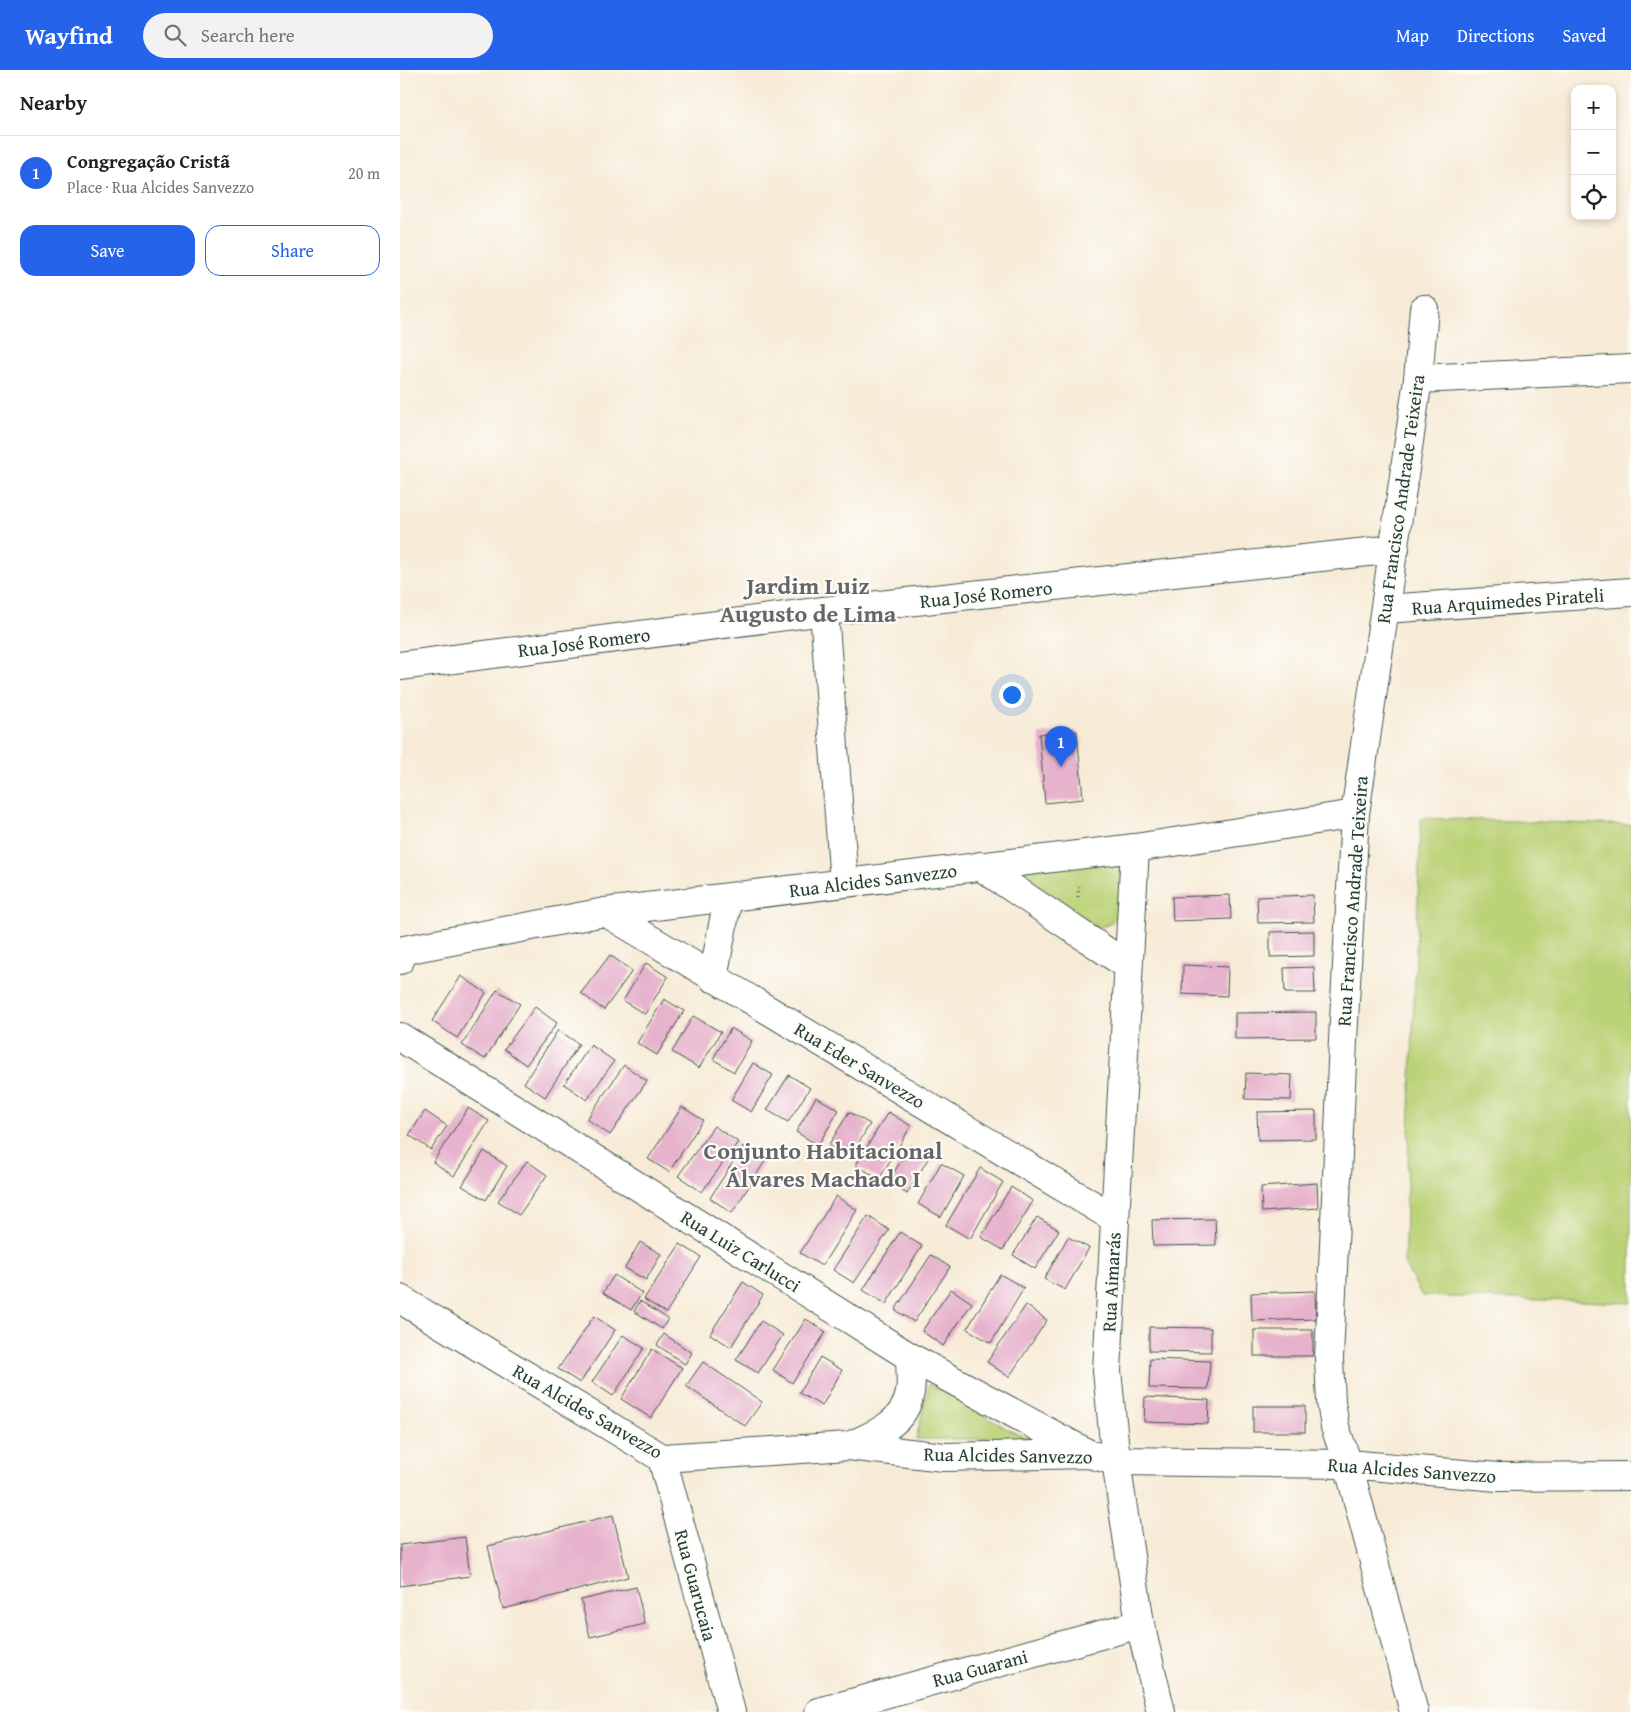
<!DOCTYPE html>
<meta charset="utf-8">
<style>
body{margin:0;font-family:"Gentium Book Plus",serif;background:#f2f2f2;color:#202124}
.controls{position:absolute;right:15px;top:15px;display:grid;overflow:hidden;border-radius:10px;box-shadow:0 2px 8px #0003}
.controls button{width:45px;height:45px;display:grid;place-items:center;padding:0;border:0;border-bottom:1px solid #e0e0e0;background:#fff;color:#202124;font:25px sans-serif}
.you{position:absolute;left:611px;top:624px;width:18px;height:18px;margin:-12px;border:4px solid #fff;border-radius:50%;background:#1a73e8;box-shadow:0 0 0 8px #1a73e833}
.badge{display:grid;place-items:center;width:32px;height:32px;border-radius:50%;background:#2563eb;color:#fff;font-size:16px;font-weight:700}
.pin{position:absolute;translate:-50% -41px;filter:drop-shadow(0 1px 2px #0008)}
.pin::after{content:'';position:absolute;top:26px;width:18px;height:15px;background:inherit;clip-path:polygon(0 0,100% 0,50% 100%)}
.list{margin:0;padding:0;list-style:none}
h2{display:flex;justify-content:space-between;align-items:center;height:65px;margin:0;padding:0 20px;font-size:21px}
h2 small{font-size:16px;font-weight:400;color:#757577}
.list li{display:grid;grid-template-columns:32px 1fr auto;gap:15px;align-items:center;box-sizing:border-box;height:75px;padding:0 20px;border-top:1px solid #e0e0e0}
.list b{display:block;font-size:19px;white-space:nowrap}
.list p{margin:0;font-size:16px;white-space:nowrap;color:#757577}
.list em{font-size:16px;font-style:normal;color:#757577}
.actions{display:flex;gap:10px;padding:15px 20px}
.actions a{flex:1;padding:11px 0;border:1px solid #2563eb;border-radius:15px;text-align:center;font-size:18px;color:#2563eb}
.actions .main{background:#2563eb;color:#fff}
.icon{flex:none;width:28px;height:28px;fill:none;stroke:currentColor;stroke-width:2;stroke-linecap:round;stroke-linejoin:round}
.map{position:relative;flex:none;width:1231px;height:1642px;overflow:hidden}
header{display:flex;align-items:center;gap:30px;box-sizing:border-box;height:70px;padding:0 25px;background:#2563eb;color:#fff}
header strong{font-size:24px}
nav{display:flex;gap:28px;margin-inline-start:auto;font-size:18px}
.search{width:350px;height:45px;background:#f2f2f2;display:flex;align-items:center;gap:12px;box-sizing:border-box;padding:0 18px;border-radius:28px;color:#757577;font-size:19px}
main{display:flex}
aside{flex:1;background:#fff}
.map>svg:first-child{display:block}
.green{fill:#bbd277;stroke:#6d8856}
.building{fill:#e6b2cc}
.lines{fill:none;stroke-linecap:round;stroke-linejoin:round}
.street-casing{stroke:#3f574c;stroke-width:30}
.path{stroke:#3f574c;stroke-width:3;stroke-dasharray:1 4;stroke-linecap:butt}
.street{stroke:#fff;stroke-width:28}
.labels{text-anchor:middle;stroke-width:4.5;stroke-linejoin:round;paint-order:stroke}
.street-label{font-size:19px;fill:#1f3d34;stroke:#fdfcf7}
.district-label{font-size:24px;font-weight:bold;fill:#656669;stroke:#fdfcf7}
</style>
<header>
<strong>Wayfind</strong>
<div class="search"><svg class="icon" aria-label="search" viewBox="0 0 24 24"><circle cx="10" cy="10" r="6"/><path d="M15 15l6 6"/></svg>Search here</div>
<nav><a>Map</a><a>Directions</a><a>Saved</a></nav>
</header>
<main>
<aside>
<h2>Nearby<small></small></h2>
<ul class="list">
<li><span class="badge">1</span><div><b>Congregação Cristã</b><p>Place · Rua Alcides Sanvezzo</p></div><em>20 m</em></li>
</ul>
<div class="actions"><a class="main">Save</a><a>Share</a></div>
</aside>
<div class="map">
<svg width="1231" height="1642" viewBox="0 0 1231 1642">
<rect width="100%" height="100%" fill="#fdfcf7"/>
<filter id="ink" filterUnits="userSpaceOnUse"><feTurbulence type="fractalNoise" baseFrequency=".02" numOctaves="2"/><feDisplacementMap in="SourceGraphic" scale="10" xChannelSelector="R" yChannelSelector="G"/><feConvolveMatrix kernelMatrix="1 2 1 2 8 2 1 2 1" color-interpolation-filters="sRGB"/></filter>
<filter id="wash" filterUnits="userSpaceOnUse"><feTurbulence type="fractalNoise" baseFrequency=".0096" numOctaves="4" result="noise"/><feDisplacementMap in="SourceGraphic" scale="20" xChannelSelector="R" yChannelSelector="G"/><feGaussianBlur stdDeviation="1.12" result="paint"/><feColorMatrix in="noise" values="0 0 0 0 0 0 0 0 0 0 0 0 0 0 0 0 0 1.4 0 .05"/><feComposite in="paint" operator="in"/></filter>
<g filter="url(#wash)">
<rect width="100%" height="100%" fill="#f7ebd7"/>
<g class="green">
<path d="M1021,748L1231,755V1233L1022,1226L1004,1194Z"/>
<path d="M713,788C715,791 719,794 720,798C722,804 721,812 721,818C721,839 717,862 689,856L617,810L615,802Z"/>
<path d="M529,1314L613,1362L652,1375L651,1377L611,1369H516Z"/>
</g>
<g id="blocks">
<g class="building">
<path d="M677,661L683,729L645,733L639,664Z"/>
<path d="M830,825L831,849L773,851L772,827Z"/>
<path d="M913,825L914,852L858,853L857,827Z"/>
<path d="M914,861V886L870,887V862Z"/>
<path d="M210,885L232,901L204,940L181,923Z"/>
<path d="M246,893L268,907L245,944L223,931Z"/>
<path d="M783,895L828,897L827,926L782,924Z"/>
<path d="M914,897L915,923H885L884,898Z"/>
<path d="M61,906L86,923L57,968L32,951Z"/>
<path d="M97,920L120,934L85,989L62,975Z"/>
<path d="M264,929L284,941L257,985L237,973Z"/>
<path d="M135,937L157,953L126,995L104,979Z"/>
<path d="M916,942V968L835,969V943Z"/>
<path d="M293,946L321,962L299,998L272,982Z"/>
<path d="M331,958L352,971L334,1002L313,989Z"/>
<path d="M158,960L179,974L145,1027L124,1013Z"/>
<path d="M191,975L214,991L187,1030L164,1014Z"/>
<path d="M353,993L373,1005L351,1042L331,1030Z"/>
<path d="M224,995L247,1011L210,1065L187,1049Z"/>
<path d="M846,1003L892,1005L891,1030L845,1029Z"/>
<path d="M389,1005L410,1018L388,1052L367,1040Z"/>
<path d="M416,1027L439,1040L418,1075L396,1062Z"/>
<path d="M282,1037L303,1050L269,1102L248,1089Z"/>
<path d="M68,1038L89,1051L54,1106L33,1092Z"/>
<path d="M25,1041L47,1056L31,1080L9,1065Z"/>
<path d="M916,1041V1069L858,1070L857,1042Z"/>
<path d="M449,1042L470,1054L449,1089L428,1076Z"/>
<path d="M488,1042L511,1056L479,1109L456,1095Z"/>
<path d="M314,1056L338,1072L302,1122L278,1106Z"/>
<path d="M343,1076L365,1091L332,1143L310,1128Z"/>
<path d="M510,1076L529,1087L507,1124L488,1112Z"/>
<path d="M84,1081L107,1096L86,1130L62,1116Z"/>
<path d="M127,1091L147,1105L119,1145L98,1131Z"/>
<path d="M541,1093L564,1106L541,1147L518,1134Z"/>
<path d="M580,1098L603,1112L570,1169L546,1155Z"/>
<path d="M917,1113L918,1138L862,1142L861,1117Z"/>
<path d="M611,1117L633,1131L603,1180L581,1167Z"/>
<path d="M436,1126L457,1140L422,1196L400,1183Z"/>
<path d="M468,1146L489,1160L454,1213L433,1200Z"/>
<path d="M637,1147L659,1160L635,1199L613,1185Z"/>
<path d="M815,1149L816,1175L753,1176L752,1150Z"/>
<path d="M500,1162L522,1176L486,1234L463,1220Z"/>
<path d="M668,1167L689,1178L665,1220L644,1209Z"/>
<path d="M240,1172L261,1184L246,1210L225,1198Z"/>
<path d="M280,1174L301,1187L266,1243L244,1229Z"/>
<path d="M531,1185L550,1197L514,1252L495,1240Z"/>
<path d="M600,1204L624,1218L591,1273L567,1259Z"/>
<path d="M214,1205L242,1223L231,1240L203,1223Z"/>
<path d="M343,1212L363,1225L331,1277L310,1264Z"/>
<path d="M551,1219L572,1233L543,1276L522,1261Z"/>
<path d="M915,1221L916,1249L852,1251L851,1223Z"/>
<path d="M240,1231L268,1249L262,1259L234,1241Z"/>
<path d="M626,1235L647,1250L609,1307L587,1292Z"/>
<path d="M194,1246L215,1260L180,1313L158,1299Z"/>
<path d="M406,1249L426,1262L392,1313L373,1300Z"/>
<path d="M361,1251L383,1265L358,1303L336,1290Z"/>
<path d="M749,1257L811,1258V1282L749,1281Z"/>
<rect x="854" y="1260" width="59" height="26"/>
<path d="M264,1264L292,1283L285,1294L257,1275Z"/>
<path d="M223,1265L244,1278L213,1326L192,1312Z"/>
<path d="M252,1279L282,1298L251,1348L221,1329Z"/>
<path d="M420,1287L442,1300L422,1336L399,1323Z"/>
<path d="M750,1289L810,1291L808,1319L749,1318Z"/>
<path d="M303,1292L362,1332L345,1356L286,1316Z"/>
<path d="M745,1327L809,1330L808,1354L744,1352Z"/>
<rect x="853" y="1336" width="52" height="26"/>
<path d="M213,1445L228,1507L103,1539L88,1476Z"/>
<path d="M65,1467L70,1506L0,1516V1475Z"/>
<path d="M236,1517L245,1554L190,1567L181,1530Z"/>
</g>
</g>
</g>
<g filter="url(#ink)">
<use href="#blocks" fill-opacity="0" stroke="#3f574c" stroke-width="1"/>
<g class="lines">
<defs>
<g id="street">
<path d="M1018,309L1231,299"/>
<path d="M985,539L1231,522"/>
<path d="M424,541L444,813"/>
<path d="M0,596L424,541L995,479"/>
<path d="M735,778L707,1301L716,1391L740,1554L761,1642"/>
<path d="M580,796L728,896"/>
<path d="M205,842L714,1148"/>
<path d="M0,890L4,880L205,842L735,778L955,744"/>
<path d="M313,908L328,828"/>
<path d="M0,967L510,1287L687,1383"/>
<path d="M0,1229L262,1388L448,1376L544,1387L688,1384L716,1391L948,1394L1098,1407L1231,1406"/>
<path d="M449,1376C474,1365 506,1353 510,1322C512,1311 510,1299 510,1287"/>
<path d="M262,1388L331,1642"/>
<path d="M419,1642L740,1554"/>
<path d="M1014,1642L948,1394L935,1357L931,1332L929,1289L943,970L955,744L1018,309L1024,239"/>
</g>
</defs>
<use href="#street" class="street-casing"/>
<path class="path" d="M678,827L679,814"/>
<use href="#street" class="street"/>
</g>
</g>
<g class="labels">
<g class="street-label">
<text transform="translate(1000 429) rotate(-82)" y="7">Rua Francisco Andrade Teixeira</text>
<text transform="translate(586 524) rotate(-6)" y="7">Rua José Romero</text>
<text transform="translate(1108 531) rotate(-4)" y="7">Rua Arquimedes Pirateli</text>
<text transform="translate(184 572) rotate(-7)" y="7">Rua José Romero</text>
<text transform="translate(473 810) rotate(-7)" y="7">Rua Alcides Sanvezzo</text>
<text transform="translate(952 831) rotate(-86)" y="7">Rua Francisco Andrade Teixeira</text>
<text transform="translate(460 995) rotate(31)" y="7">Rua Eder Sanvezzo</text>
<text transform="translate(341 1181) rotate(32)" y="7">Rua Luiz Carlucci</text>
<text transform="translate(711 1212) rotate(-87)" y="7">Rua Aimarás</text>
<text transform="translate(188 1341) rotate(30)" y="7">Rua Alcides Sanvezzo</text>
<text transform="translate(608 1385) rotate(1)" y="7">Rua Alcides Sanvezzo</text>
<text transform="translate(1012 1400) rotate(4)" y="7">Rua Alcides Sanvezzo</text>
<text transform="translate(296 1515) rotate(75)" y="7">Rua Guarucaia</text>
<text transform="translate(580 1598) rotate(-15)" y="7">Rua Guarani</text>
</g>
<g class="district-label">
<text x="408" y="524">Jardim Luiz<tspan x="408" dy="28">Augusto de Lima</tspan></text>
<text x="423" y="1089">Conjunto Habitacional<tspan x="423" dy="28">Álvares Machado I</tspan></text>
</g>
</g>
</svg>
<div class="controls">
<button>+</button>
<button>−</button>
<button><svg class="icon" aria-label="locate" viewBox="0 0 24 24"><circle cx="12" cy="12" r="6"/><path d="M12 2v4M12 18v4M2 12h4M18 12h4"/></svg></button>
</div>
<div class="you"></div>
<div class="pin badge" style="left:661px;top:697px">1</div>
</div>
</main>
